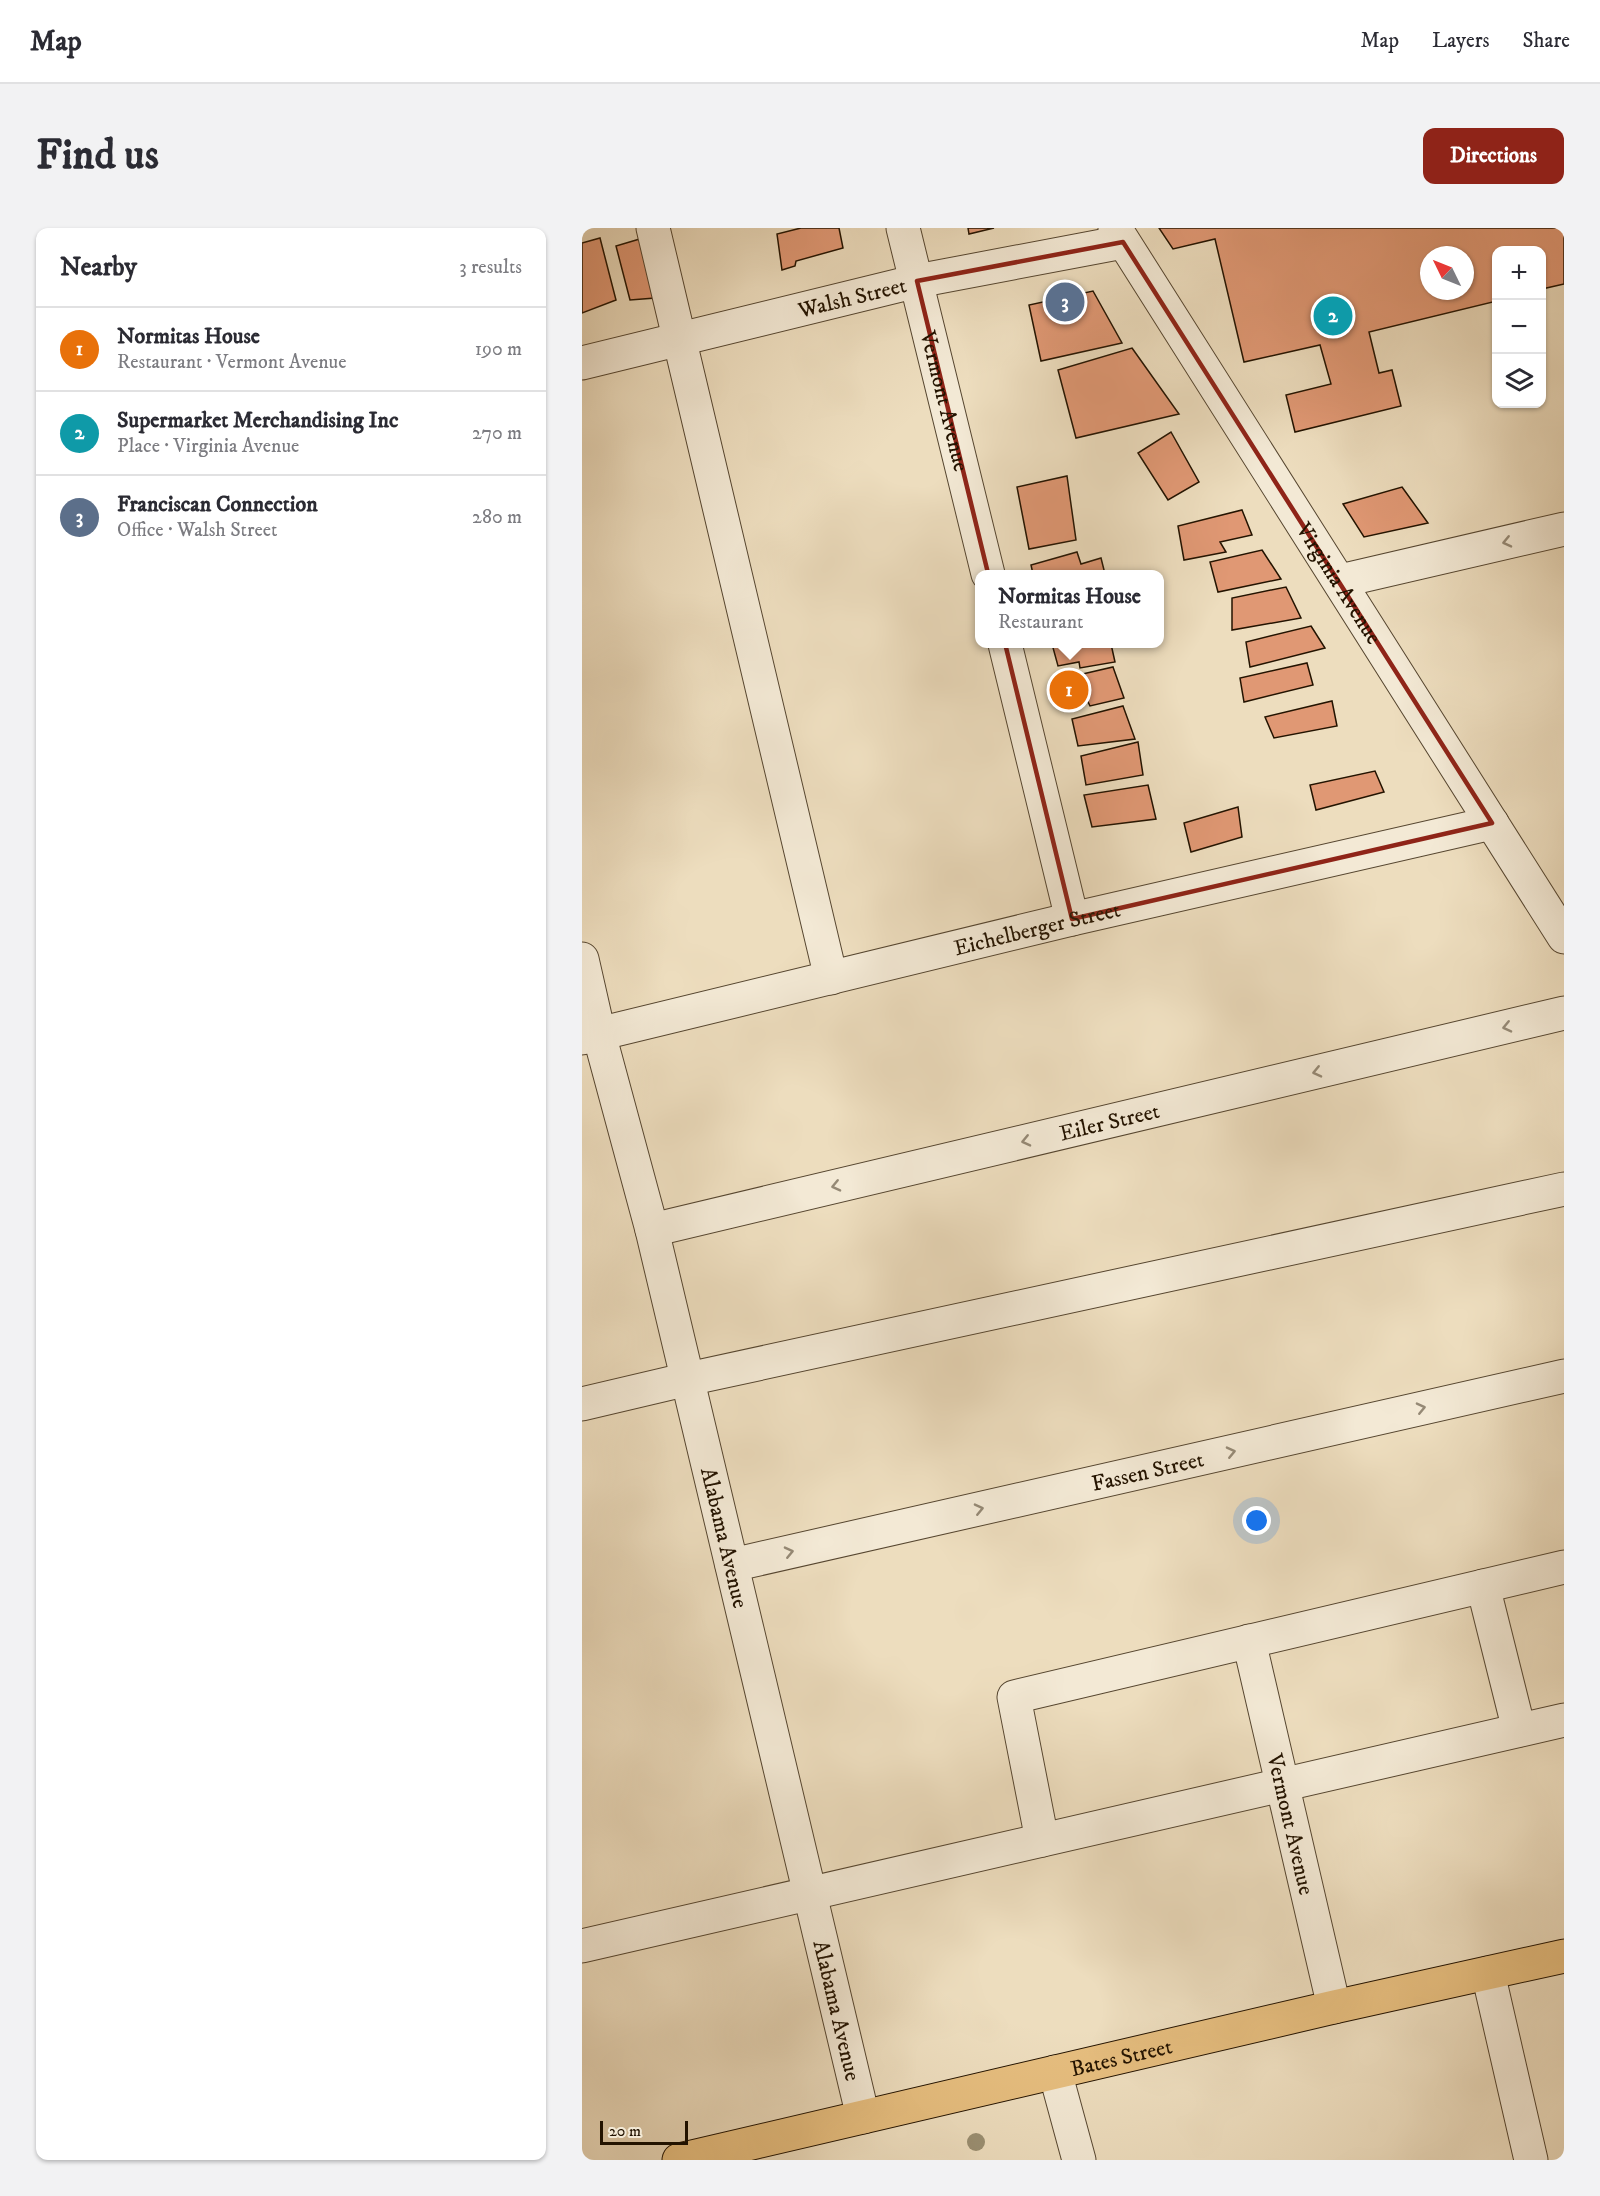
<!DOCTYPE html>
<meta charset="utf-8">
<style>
body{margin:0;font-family:"IM FELL DW Pica",serif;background:#f2f2f3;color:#2b2b33}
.controls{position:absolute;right:18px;top:18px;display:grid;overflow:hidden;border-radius:12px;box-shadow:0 2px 4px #0004}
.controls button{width:54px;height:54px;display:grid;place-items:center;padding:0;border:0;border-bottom:2px solid #e1e1e2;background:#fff;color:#2b2b33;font:30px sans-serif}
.compass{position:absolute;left:838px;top:18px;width:54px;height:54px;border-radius:50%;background:#fff;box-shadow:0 2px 4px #0004;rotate:313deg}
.scale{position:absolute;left:18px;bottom:15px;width:88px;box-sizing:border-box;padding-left:6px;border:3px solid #231300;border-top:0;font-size:16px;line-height:21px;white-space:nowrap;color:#231300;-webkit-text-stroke:4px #f3e9d5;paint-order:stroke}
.you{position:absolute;left:675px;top:1293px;width:21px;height:21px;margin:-15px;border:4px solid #fff;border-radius:50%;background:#1a73e8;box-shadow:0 0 0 9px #1a73e833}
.badge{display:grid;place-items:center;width:39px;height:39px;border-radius:50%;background:#8f2418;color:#fff;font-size:20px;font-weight:700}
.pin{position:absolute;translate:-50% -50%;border:3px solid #fff;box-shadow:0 2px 6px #0006}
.popup{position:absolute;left:393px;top:342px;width:189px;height:78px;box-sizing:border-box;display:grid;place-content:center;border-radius:12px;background:#fff;filter:drop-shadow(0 2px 4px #0005);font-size:20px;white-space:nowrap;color:#7c7c81}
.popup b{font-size:22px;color:#2b2b33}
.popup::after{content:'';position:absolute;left:50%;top:100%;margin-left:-12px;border:12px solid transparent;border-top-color:#fff}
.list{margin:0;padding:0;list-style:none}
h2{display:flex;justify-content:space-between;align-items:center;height:78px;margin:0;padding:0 24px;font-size:26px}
h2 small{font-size:20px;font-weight:400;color:#7c7c81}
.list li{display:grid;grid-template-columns:39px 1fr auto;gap:18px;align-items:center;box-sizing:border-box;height:84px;padding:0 24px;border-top:2px solid #e1e1e2}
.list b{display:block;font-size:22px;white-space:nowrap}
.list p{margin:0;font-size:20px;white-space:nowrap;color:#7c7c81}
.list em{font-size:20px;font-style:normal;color:#7c7c81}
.icon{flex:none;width:33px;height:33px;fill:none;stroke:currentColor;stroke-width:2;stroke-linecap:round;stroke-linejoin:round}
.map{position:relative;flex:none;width:982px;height:1932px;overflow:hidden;border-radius:12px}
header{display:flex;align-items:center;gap:36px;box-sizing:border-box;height:84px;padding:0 30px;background:#fff;border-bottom:2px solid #e1e1e2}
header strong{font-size:28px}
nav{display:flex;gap:33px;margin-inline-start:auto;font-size:21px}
.intro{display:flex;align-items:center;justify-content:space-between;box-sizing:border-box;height:144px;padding:0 36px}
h1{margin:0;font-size:42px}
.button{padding:15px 27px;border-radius:12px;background:#8f2418;color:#fff;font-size:21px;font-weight:700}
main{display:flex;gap:36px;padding:0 36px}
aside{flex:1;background:#fff;border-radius:12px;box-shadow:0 2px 4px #0004}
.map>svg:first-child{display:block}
.building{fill:#e09874;stroke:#231300;stroke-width:1.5;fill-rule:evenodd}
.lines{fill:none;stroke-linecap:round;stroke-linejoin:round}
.minor-casing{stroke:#564630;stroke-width:35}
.major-casing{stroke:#231300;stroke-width:35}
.minor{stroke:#f3e9d5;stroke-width:33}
.major{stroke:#e6be7f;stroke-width:33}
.tree{fill:#9a8f72}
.oneway{stroke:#958975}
.marked{fill:none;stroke:#8f2418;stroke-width:4.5;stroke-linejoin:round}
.labels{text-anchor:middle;stroke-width:4.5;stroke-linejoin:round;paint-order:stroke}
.street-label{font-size:22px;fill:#231300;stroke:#f3e9d5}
</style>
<header>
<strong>Map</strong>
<nav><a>Map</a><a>Layers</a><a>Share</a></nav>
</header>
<div class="intro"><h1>Find us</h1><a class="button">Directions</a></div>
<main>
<aside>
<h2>Nearby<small>3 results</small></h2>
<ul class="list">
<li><span class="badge" style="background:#e8710a">1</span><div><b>Normitas House</b><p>Restaurant · Vermont Avenue</p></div><em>190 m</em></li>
<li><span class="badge" style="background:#0f9aa8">2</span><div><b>Supermarket Merchandising Inc</b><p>Place · Virginia Avenue</p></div><em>270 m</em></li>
<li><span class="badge" style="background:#5c6f8a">3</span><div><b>Franciscan Connection</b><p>Office · Walsh Street</p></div><em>280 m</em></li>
</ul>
</aside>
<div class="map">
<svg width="982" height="1932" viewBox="0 0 982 1932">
<rect width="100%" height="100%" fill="#edddbe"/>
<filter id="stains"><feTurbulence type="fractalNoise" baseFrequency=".00333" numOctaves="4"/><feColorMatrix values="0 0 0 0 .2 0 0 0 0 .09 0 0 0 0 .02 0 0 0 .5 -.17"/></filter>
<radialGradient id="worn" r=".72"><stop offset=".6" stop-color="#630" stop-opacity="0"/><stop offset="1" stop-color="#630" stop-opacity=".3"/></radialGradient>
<g class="building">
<path d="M219,0H257L261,20L214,33L213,38L200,42L195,6Z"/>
<path d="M386,0H412L387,6Z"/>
<path d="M577,0H982V56L960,61V22H915V73L787,104L797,145L810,142L819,178L713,204L704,167L749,156L738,117L662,134L633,11L591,21ZM847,27H883V63H847Z"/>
<path d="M18,10L34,72L0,85V15Z"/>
<path d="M61,10L73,70L48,72L34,18Z"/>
<path d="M511,63L540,115L459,133L447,77Z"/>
<path d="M550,120L597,186L494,210L476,142Z"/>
<path d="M589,204L617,254L586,272L556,225Z"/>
<path d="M485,248L494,312L447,321L435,259Z"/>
<path d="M820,259L846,295L782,309L761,276Z"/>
<path d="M660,282L670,307L638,314L644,324L602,332L596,298Z"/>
<path d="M680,322L699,351L636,364L628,334Z"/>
<path d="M495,324L499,336L519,330L523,346H451L449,337Z"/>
<path d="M704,359L719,390L650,402V370Z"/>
<path d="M729,398L743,420L668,439L664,414Z"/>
<path d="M470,416H529L533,434L498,440L497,434L476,438Z"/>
<path d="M725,435L731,457L662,474L658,450Z"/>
<path d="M531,439L542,470L508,478L505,472L486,478L479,451Z"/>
<path d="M750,473L755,498L692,510L683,489Z"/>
<path d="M541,478L553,511L496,518L490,491Z"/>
<path d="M556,514L561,547L504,557L499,528Z"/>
<path d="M793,543L802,564L734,582L728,557Z"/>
<path d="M566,557L574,591L510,599L502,567Z"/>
<path d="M656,579L660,609L609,624L602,595Z"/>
</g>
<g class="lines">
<defs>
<g id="minor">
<path d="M71,0L249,750"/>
<path id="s1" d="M321,0L406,346"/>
<path id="s2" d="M533,0L982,709"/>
<path id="s3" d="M0,135L335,53L541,14"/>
<path d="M758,353L982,301"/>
<path d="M423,416L490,691"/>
<path id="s4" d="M0,731L17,806L70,1002L281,1889"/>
<path id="s5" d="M0,810L490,691L910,595"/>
<path id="s6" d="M70,1002L982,785"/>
<path d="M0,1176L106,1151L982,961"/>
<path id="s7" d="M150,1337L982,1148"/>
<path d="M901,1358L937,1502"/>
<path id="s8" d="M667,1413L752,1779"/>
<path d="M460,1612L432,1469L982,1339"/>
<path d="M0,1718L982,1492"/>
<path d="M906,1745L949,1932"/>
<path d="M473,1844L497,1932"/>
</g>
<g id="major">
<path id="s9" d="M97,1932L752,1779L982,1728"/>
</g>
</defs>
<use href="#minor" class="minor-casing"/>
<use href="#major" class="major-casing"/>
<use href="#minor" class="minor"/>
<use href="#major" class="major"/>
</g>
<circle class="tree" cx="394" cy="1914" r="9"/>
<defs><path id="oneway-chevron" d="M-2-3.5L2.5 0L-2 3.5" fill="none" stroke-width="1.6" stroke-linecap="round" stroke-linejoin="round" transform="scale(1.5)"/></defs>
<g class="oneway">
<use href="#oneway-chevron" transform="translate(925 314) rotate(167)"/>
<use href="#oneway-chevron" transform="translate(925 799) rotate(167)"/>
<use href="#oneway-chevron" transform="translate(735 844) rotate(167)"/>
<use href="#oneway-chevron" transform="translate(444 913) rotate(167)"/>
<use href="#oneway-chevron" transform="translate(254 958) rotate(167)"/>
<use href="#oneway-chevron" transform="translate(839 1180) rotate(-13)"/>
<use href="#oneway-chevron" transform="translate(649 1224) rotate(-13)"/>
<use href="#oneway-chevron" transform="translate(397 1281) rotate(-13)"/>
<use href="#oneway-chevron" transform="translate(207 1324) rotate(-13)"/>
</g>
<path class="marked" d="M541,14L910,595L490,691L335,53Z"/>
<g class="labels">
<g class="street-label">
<text dy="8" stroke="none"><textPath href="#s3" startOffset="278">Walsh Street</textPath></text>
<text dy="8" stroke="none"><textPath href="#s1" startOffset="178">Vermont Avenue</textPath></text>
<text dy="8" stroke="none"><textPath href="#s2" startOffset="420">Virginia Avenue</textPath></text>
<text dy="8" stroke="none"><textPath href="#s5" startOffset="468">Eichelberger Street</textPath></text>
<text dy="8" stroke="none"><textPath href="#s6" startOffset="470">Eiler Street</textPath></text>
<text dy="8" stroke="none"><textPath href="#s7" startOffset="426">Fassen Street</textPath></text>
<text dy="8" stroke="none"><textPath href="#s4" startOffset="596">Alabama Avenue</textPath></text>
<text dy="8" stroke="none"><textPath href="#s8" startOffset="188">Vermont Avenue</textPath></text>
<text dy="8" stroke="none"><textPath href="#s4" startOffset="1082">Alabama Avenue</textPath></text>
<text dy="8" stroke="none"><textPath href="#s9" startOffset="454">Bates Street</textPath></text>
</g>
</g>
<rect width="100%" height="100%" filter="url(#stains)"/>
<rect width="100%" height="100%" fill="url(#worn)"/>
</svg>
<div class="controls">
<button>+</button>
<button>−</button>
<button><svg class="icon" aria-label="layers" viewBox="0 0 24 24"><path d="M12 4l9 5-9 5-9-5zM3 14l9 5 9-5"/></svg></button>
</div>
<svg class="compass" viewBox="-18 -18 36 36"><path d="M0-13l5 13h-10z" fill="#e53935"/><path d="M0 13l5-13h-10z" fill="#7c7c81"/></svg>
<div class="scale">20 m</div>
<div class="you"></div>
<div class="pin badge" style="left:487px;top:462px;background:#e8710a">1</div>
<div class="popup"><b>Normitas House</b>Restaurant</div>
<div class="pin badge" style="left:751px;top:88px;background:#0f9aa8">2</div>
<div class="pin badge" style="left:483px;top:74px;background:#5c6f8a">3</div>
</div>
</main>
